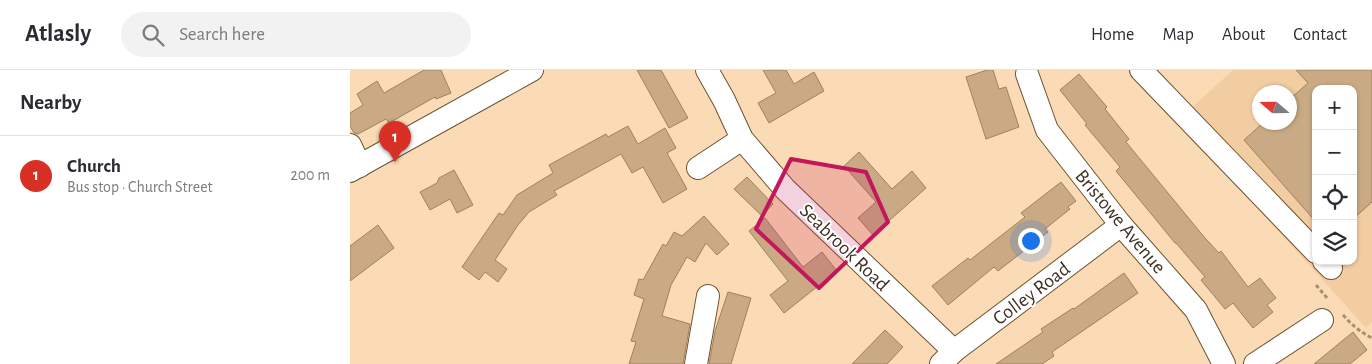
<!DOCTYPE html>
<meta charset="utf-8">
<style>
body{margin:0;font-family:"Alegreya Sans",sans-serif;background:#f2f2f3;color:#2b2b33}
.controls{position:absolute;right:15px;top:15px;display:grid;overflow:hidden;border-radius:10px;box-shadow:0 1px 4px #0004}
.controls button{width:45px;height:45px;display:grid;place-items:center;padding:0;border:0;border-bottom:1px solid #e1e1e2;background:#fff;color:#2b2b33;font:25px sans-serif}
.compass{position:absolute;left:902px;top:15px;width:45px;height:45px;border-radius:50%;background:#fff;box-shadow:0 1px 4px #0004;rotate:290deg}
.you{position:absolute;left:680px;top:170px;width:18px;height:18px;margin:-12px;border:4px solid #fff;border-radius:50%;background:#1a73e8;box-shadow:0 0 0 8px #1a73e833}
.badge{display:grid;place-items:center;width:32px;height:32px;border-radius:50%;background:#d93025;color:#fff;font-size:16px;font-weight:700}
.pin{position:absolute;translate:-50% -41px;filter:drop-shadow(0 1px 2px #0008)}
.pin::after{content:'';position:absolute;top:26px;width:18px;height:15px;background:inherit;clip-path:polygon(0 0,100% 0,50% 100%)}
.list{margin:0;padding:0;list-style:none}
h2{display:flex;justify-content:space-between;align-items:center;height:65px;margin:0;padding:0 20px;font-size:21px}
h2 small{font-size:16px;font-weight:400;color:#7c7c81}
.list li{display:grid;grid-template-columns:32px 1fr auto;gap:15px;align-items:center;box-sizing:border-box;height:80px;padding:0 20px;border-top:1px solid #e1e1e2}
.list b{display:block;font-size:19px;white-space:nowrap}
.list p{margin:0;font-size:16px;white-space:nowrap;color:#7c7c81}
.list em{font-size:16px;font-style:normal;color:#7c7c81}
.icon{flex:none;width:28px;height:28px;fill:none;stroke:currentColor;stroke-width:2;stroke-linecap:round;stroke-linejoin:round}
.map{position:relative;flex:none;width:1022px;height:294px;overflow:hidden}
header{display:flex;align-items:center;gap:30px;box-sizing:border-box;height:70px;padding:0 25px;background:#fff;border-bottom:1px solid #e1e1e2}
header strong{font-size:24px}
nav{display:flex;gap:28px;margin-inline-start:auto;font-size:18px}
.search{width:350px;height:45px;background:#f2f2f3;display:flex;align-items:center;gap:12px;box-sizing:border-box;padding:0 18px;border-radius:28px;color:#7c7c81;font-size:19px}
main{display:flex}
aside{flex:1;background:#fff}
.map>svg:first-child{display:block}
.built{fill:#f2cda1;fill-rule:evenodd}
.building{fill:#c9aa85;stroke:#9f815e}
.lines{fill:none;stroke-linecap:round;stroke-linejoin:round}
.minor-casing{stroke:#6e5230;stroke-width:24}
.path{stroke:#a79074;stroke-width:3;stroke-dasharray:4 2.5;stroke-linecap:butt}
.minor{stroke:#fff;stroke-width:22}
.marked{fill:#c2185b;fill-opacity:0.2;stroke:#c2185b;stroke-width:4;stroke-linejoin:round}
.labels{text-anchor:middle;stroke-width:4;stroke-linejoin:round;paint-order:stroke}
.street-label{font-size:20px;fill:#3d3021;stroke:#fff}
</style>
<header>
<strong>Atlasly</strong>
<div class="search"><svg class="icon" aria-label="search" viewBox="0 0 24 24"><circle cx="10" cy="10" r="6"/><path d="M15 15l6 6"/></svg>Search here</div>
<nav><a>Home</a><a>Map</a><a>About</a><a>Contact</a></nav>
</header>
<main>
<aside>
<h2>Nearby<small></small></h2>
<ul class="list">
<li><span class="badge">1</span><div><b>Church</b><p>Bus stop · Church Street</p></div><em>200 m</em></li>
</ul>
</aside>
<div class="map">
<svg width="1022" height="294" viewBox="0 0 1022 294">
<rect width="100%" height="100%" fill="#fbdbb5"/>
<path class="built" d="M883,0H1022V252L1016,258L828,50ZM966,19H1003V191H966ZM909,22H939V52H909Z"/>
<g class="building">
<path d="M74,0H91L101,23L86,29L85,27L39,53L36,49L8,64L4,63L0,56V43L13,35L7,24L27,11L34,23Z"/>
<path d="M287,0H311L338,48L319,58Z"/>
<path d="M413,0H436L444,14L464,2L474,21L419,53L408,33L426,23Z"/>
<path d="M637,0H643L649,19L656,17L669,57L636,69L616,7Z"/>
<path d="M946,0H1022V132L1003,149V19H966V152L894,70L914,52H940V29L958,13Z"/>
<path d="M729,4L757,37L755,39L779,69L776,72L855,168L869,183L871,181L898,217L910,208L926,228L917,235L923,242L903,258L883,233L875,239L851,210L855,207L826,173H825L766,101L770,97L735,55L737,54L710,20Z"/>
<path d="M278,56L288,74L315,58L326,78L317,83L337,119L313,133L293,97L282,103L271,84L204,121L207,125L179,142L168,155L145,190L157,199L148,212L135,202L129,210L112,197L149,143L153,145L167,125L203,103L199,95L256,64L258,67Z"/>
<path d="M509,82L542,119L562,101L576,118L523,165L508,148L526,132L494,96Z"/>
<path d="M104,100L123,135L107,143L100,129L80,140L70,122L87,113L89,108Z"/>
<path d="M397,107L423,134L412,146L384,119Z"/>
<path d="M711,112L726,131L718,137L720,139L695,159L698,162L648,201L644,197L598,235L582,216L618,188L620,190L675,147L671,143Z"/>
<path d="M354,146L379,174L367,185L356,173L345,192L337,187L321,215L312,246L340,254L333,294H279L286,272L281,271L294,229L284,225L289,209L293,210L313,174L316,176L324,162L332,166Z"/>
<path d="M415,148L453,197L472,182L487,201L434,243L420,225L438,211L399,161Z"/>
<path d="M28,155L44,178L0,211V176Z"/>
<path d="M774,203L788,223L702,282L704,286L692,294H646L693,262L691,259L723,238L724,239Z"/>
<path d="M378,222L401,228L381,294H359L365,261Z"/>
<path d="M535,260L553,277L537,294H502Z"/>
<path d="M1003,262L1017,280L1000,294H964Z"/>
</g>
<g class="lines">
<defs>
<g id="minor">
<path d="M357,0L374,30L392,69L435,119L604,281"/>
<path d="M791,0L966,182"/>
<path d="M677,4L697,60L771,155L846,240L874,294"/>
<path d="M0,75L10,96"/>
<path d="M348,98L392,69"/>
<path d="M0,101L182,0"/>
<path d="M974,191L981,198"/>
<path d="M346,294L358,226"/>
<path d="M591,294L604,281L771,155"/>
<path d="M905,294L972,250"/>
</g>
</defs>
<use href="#minor" class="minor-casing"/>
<g class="path">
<path d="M966,215L978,229"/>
<path d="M993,245C1002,255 1010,262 1022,268"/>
</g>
<use href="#minor" class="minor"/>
</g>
<path class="marked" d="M441,89L516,102L538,152L469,218L406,159Z"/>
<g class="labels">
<g class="street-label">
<text transform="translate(771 151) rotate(50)" y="7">Bristowe Avenue</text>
<text transform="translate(495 177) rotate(44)" y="7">Seabrook Road</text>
<text transform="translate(681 223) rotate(-37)" y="7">Colley Road</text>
</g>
</g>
</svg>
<div class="controls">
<button>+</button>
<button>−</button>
<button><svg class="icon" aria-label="locate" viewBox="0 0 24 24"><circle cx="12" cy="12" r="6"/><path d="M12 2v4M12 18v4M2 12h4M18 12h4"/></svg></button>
<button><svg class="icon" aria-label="layers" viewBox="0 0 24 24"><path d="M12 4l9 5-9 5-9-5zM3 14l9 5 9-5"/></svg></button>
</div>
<svg class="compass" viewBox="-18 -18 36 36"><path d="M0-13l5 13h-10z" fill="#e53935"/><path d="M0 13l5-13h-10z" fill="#7c7c81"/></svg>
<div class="you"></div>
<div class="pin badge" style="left:45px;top:92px">1</div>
</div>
</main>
